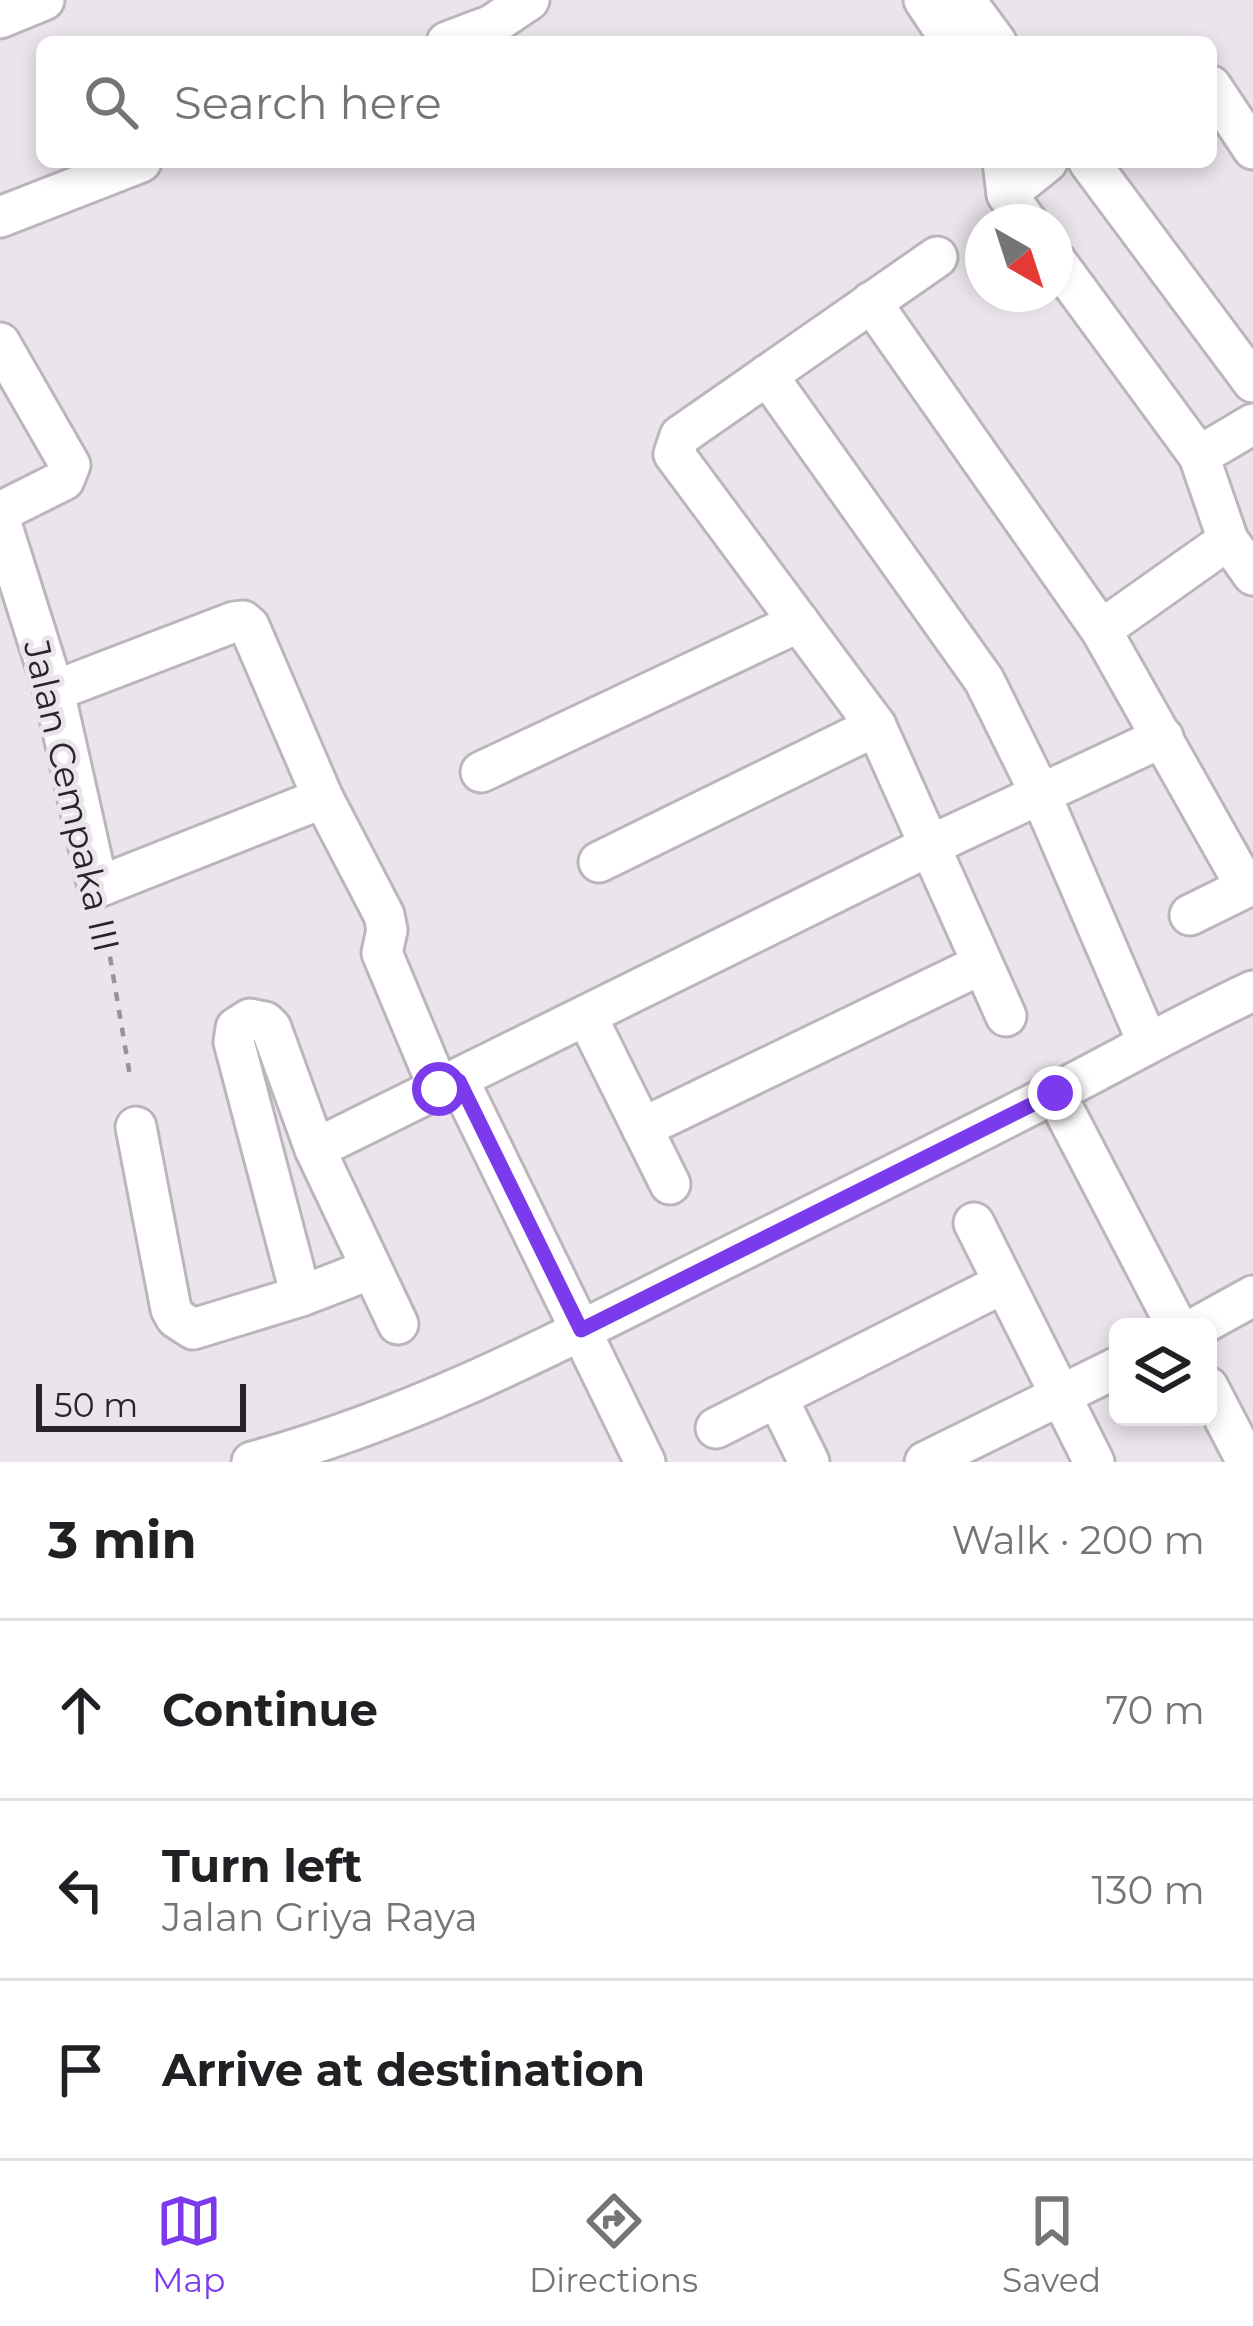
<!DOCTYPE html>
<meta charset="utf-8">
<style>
body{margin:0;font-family:Montserrat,sans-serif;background:#f6f6f6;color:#202124}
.controls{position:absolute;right:36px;bottom:36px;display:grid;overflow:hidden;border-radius:18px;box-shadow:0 6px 18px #0003}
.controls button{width:108px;height:108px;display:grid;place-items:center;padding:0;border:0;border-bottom:3px solid #e0e0e0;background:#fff;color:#202124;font:60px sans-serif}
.compass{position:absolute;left:965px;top:204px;width:108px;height:108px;border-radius:50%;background:#fff;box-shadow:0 6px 18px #0003;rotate:141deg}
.scale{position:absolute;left:36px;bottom:30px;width:210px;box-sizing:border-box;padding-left:12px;border:6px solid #282528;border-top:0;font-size:33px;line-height:42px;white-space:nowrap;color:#282528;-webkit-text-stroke:9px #ebe4ec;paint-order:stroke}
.stop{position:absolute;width:36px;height:36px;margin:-27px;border:9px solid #7c3aed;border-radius:50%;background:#fff}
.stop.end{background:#7c3aed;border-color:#fff;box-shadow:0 3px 12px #0008}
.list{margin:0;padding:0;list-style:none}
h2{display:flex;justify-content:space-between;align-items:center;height:156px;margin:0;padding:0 48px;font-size:51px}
h2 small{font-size:39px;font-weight:400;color:#757577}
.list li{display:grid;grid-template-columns:78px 1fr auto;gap:36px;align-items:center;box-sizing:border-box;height:180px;padding:0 48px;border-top:3px solid #e0e0e0}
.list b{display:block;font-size:45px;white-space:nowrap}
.list p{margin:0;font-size:39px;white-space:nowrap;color:#757577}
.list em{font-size:39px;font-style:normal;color:#757577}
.icon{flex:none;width:66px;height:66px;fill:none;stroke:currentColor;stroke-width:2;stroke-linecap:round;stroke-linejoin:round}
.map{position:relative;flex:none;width:1253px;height:1462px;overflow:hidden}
.search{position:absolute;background:#fff;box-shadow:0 6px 18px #0003;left:36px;right:36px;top:36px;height:132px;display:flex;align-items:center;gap:30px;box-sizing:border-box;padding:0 42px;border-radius:18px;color:#757577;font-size:45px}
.sheet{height:696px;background:#fff}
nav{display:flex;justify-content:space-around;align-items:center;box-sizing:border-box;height:168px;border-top:3px solid #e0e0e0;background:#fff;font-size:33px;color:#757577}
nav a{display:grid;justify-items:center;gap:6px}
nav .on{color:#7c3aed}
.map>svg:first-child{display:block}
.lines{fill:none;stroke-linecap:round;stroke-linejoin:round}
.minor-casing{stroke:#bcb5bd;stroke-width:45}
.path{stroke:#999399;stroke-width:4.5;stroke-dasharray:9 9;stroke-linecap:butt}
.minor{stroke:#fff;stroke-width:39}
.route{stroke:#7c3aed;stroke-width:15}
.labels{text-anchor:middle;stroke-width:10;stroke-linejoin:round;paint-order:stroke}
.street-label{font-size:36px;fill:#282528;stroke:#ebe4ec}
</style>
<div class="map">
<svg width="1253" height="1462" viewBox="0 0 1253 1462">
<rect width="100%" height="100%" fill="#ebe4ec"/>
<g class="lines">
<defs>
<g id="minor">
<path d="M924,0L952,42"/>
<path d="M965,0L996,42"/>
<path d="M0,18L44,0"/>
<path d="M447,42L492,25L529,0"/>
<path d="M1211,86L1253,149"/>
<path d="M1003,162L1007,194L1027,222"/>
<path d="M1089,162L1253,382"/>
<path d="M1007,194L1047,162"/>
<path d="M0,217L141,162"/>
<path d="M937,257L680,436L674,454L876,726L1006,1016"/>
<path d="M1055,260L1199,456"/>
<path d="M871,302L1101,630L1246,887"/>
<path d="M0,343L70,465L64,480L0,512"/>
<path d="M767,375L984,680L1040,793L1147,1041"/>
<path d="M1253,424L1199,456L1228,540L1253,575"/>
<path d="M0,520L54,691L98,887L323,798"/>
<path d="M1101,630L1228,540"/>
<path d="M54,691L234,622L243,621L249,626L323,798L384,915L387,930L382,953L439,1089"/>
<path d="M481,772L799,622"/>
<path d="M599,862L876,726"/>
<path d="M1190,915L1253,884"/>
<path d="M587,1017L670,1184"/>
<path d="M459,1081L645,1462"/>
<path d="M1055,1093L1177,1327"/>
<path d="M136,1127L171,1309L176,1318L193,1329L301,1296L371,1269"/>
<path d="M642,1128L982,964"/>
<path d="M315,1149L931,845L1163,737"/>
<path d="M974,1223L1094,1462"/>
<path d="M301,1296L234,1042L236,1028L250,1019L265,1022L271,1028L315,1149L398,1324"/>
<path d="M1197,1327L1253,1296"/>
<path d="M1208,1387L1247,1462"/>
<path d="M777,1397L809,1462"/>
<path d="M716,1428L1002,1284"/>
<path d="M252,1462C406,1420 544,1350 686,1278C808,1217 930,1157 1051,1095C1119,1060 1184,1023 1253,991"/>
<path d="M925,1462L1118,1367"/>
</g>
</defs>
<use href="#minor" class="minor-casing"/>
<path class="path" d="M104,921L130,1076"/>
<use href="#minor" class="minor"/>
</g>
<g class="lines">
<path class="route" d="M439,1089L459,1081L581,1330L1055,1093"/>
</g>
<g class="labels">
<g class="street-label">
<text transform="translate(72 796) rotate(77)" y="13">Jalan Cempaka III</text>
</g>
</g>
</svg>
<div class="controls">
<button><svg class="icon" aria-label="layers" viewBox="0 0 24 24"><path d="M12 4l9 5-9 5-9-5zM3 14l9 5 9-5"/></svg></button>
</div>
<svg class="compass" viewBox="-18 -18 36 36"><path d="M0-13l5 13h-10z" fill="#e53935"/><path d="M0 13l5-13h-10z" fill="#757577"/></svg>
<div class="scale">50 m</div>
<div class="stop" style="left:439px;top:1089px"></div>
<div class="stop end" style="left:1055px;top:1093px"></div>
<div class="search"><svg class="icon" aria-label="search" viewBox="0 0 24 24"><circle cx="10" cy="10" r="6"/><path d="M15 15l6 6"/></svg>Search here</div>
</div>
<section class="sheet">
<h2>3 min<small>Walk · 200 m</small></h2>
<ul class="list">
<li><svg class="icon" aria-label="ahead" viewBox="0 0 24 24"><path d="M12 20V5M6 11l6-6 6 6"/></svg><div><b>Continue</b></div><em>70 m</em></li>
<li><svg class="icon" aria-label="left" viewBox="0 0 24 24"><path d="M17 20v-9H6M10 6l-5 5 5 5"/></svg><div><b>Turn left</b><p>Jalan Griya Raya</p></div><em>130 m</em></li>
<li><svg class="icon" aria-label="arrive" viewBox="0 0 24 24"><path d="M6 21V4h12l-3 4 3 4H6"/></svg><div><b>Arrive at destination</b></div></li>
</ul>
</section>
<nav>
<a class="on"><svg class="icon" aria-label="map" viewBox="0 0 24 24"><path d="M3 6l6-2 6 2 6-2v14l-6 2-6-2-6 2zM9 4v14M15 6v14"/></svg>Map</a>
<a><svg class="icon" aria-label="directions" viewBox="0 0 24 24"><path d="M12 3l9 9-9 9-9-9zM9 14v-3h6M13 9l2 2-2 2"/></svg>Directions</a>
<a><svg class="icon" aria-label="saved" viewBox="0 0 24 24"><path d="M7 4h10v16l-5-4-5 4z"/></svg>Saved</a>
</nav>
